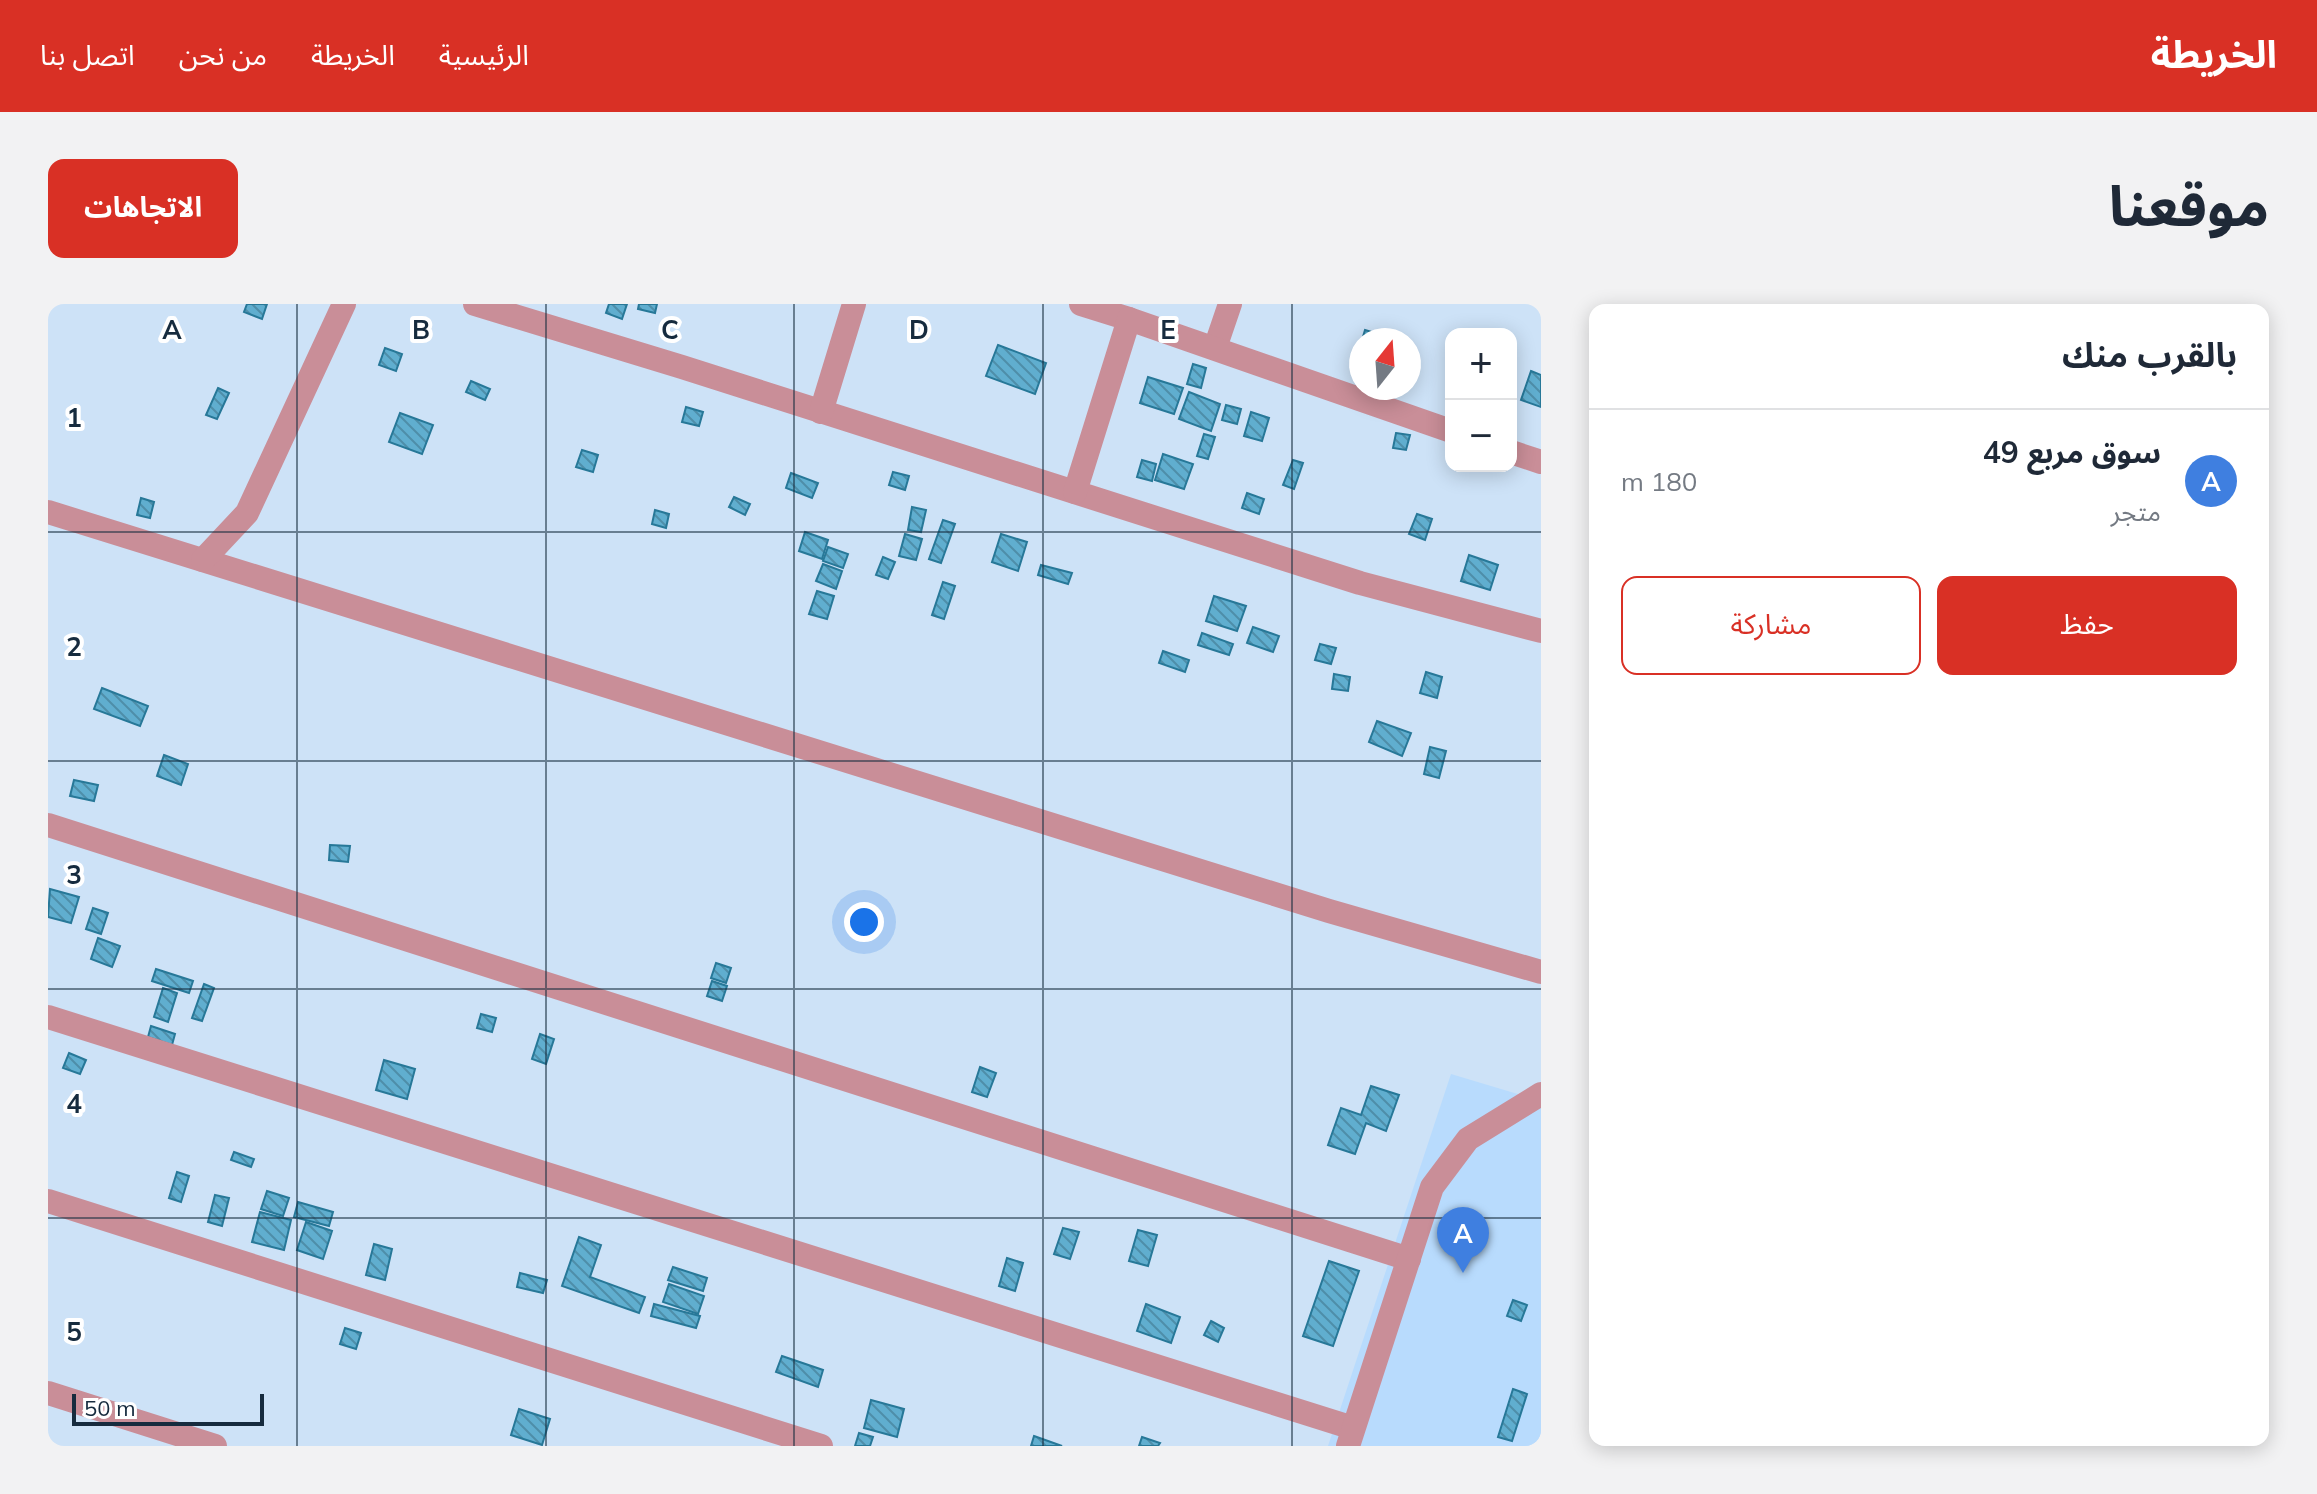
<!DOCTYPE html>
<html lang="ar">
<meta charset="utf-8">
<style>
body{margin:0;font-family:Mulish,"Noto Sans Arabic",sans-serif;background:#f2f2f3;color:#1f2937;direction:rtl}
.controls{position:absolute;right:24px;top:24px;display:grid;overflow:hidden;border-radius:16px;box-shadow:0 4px 20px #0003}
.controls button{width:72px;height:72px;display:grid;place-items:center;padding:0;border:0;border-bottom:2px solid #e0e1e3;background:#fff;color:#1f2937;font:40px sans-serif}
.compass{position:absolute;left:1301px;top:24px;width:72px;height:72px;border-radius:50%;background:#fff;box-shadow:0 4px 20px #0003;rotate:17deg}
.scale{position:absolute;left:24px;bottom:20px;width:192px;box-sizing:border-box;padding-left:8px;border:4px solid #162b3e;border-top:0;font-size:22px;line-height:28px;white-space:nowrap;color:#162b3e;-webkit-text-stroke:6px #fff;paint-order:stroke}
.you{position:absolute;left:816px;top:618px;width:28px;height:28px;margin:-20px;border:6px solid #fff;border-radius:50%;background:#1a73e8;box-shadow:0 0 0 12px #1a73e833}
.badge{display:grid;place-items:center;width:52px;height:52px;border-radius:50%;background:#d93025;color:#fff;font-size:26px;font-weight:700}
.pin{position:absolute;translate:-50% -66px;filter:drop-shadow(0 2px 4px #0008)}
.pin::after{content:'';position:absolute;top:42px;width:28px;height:24px;background:inherit;clip-path:polygon(0 0,100% 0,50% 100%)}
.list{margin:0;padding:0;list-style:none}
h2{display:flex;justify-content:space-between;align-items:center;height:104px;margin:0;padding:0 32px;font-size:34px}
h2 small{font-size:26px;font-weight:400;color:#747a83}
.list li{display:grid;grid-template-columns:52px 1fr auto;gap:24px;align-items:center;box-sizing:border-box;height:144px;padding:0 32px;border-top:2px solid #e0e1e3}
.list b{display:block;font-size:30px;white-space:nowrap}
.list p{margin:0;font-size:26px;white-space:nowrap;color:#747a83}
.list em{font-size:26px;font-style:normal;color:#747a83}
.actions{display:flex;gap:16px;padding:24px 32px}
.actions a{flex:1;padding:18px 0;border:2px solid #d93025;border-radius:16px;text-align:center;font-size:28px;color:#d93025}
.actions .main{background:#d93025;color:#fff}
.map{position:relative;flex:none;width:1493px;height:1142px;overflow:hidden;direction:ltr;border-radius:16px}
header{display:flex;align-items:center;gap:48px;box-sizing:border-box;height:112px;padding:0 40px;background:#d93025;color:#fff}
header strong{font-size:38px}
nav{display:flex;gap:44px;margin-inline-start:auto;font-size:28px}
.intro{display:flex;align-items:center;justify-content:space-between;box-sizing:border-box;height:192px;padding:0 48px}
h1{margin:0;font-size:56px}
.button{padding:20px 36px;border-radius:16px;background:#d93025;color:#fff;font-size:28px;font-weight:700}
main{display:flex;gap:48px;padding:0 48px}
aside{flex:1;background:#fff;border-radius:16px;box-shadow:0 4px 20px #0003}
.map>svg:first-child{display:block}
.built{fill:#b8dbfd}
.building{fill:url(#building-back-hatch);stroke:#277898;stroke-width:2}
.lines{fill:none;stroke-linecap:round;stroke-linejoin:round}
.minor{stroke:#c98e98;stroke-width:24}
.grid{fill:none;stroke:#162b3e;stroke-width:2;stroke-opacity:0.55}
.grid-label{font-size:26px;text-anchor:middle;font-weight:bold;fill:#162b3e;stroke:#fff;stroke-width:8;stroke-linejoin:round;paint-order:stroke}
</style>
<header>
<strong>الخريطة</strong>
<nav><a>الرئيسية</a><a>الخريطة</a><a>من نحن</a><a>اتصل بنا</a></nav>
</header>
<div class="intro"><h1>موقعنا</h1><a class="button">الاتجاهات</a></div>
<main>
<aside>
<h2>بالقرب منك<small></small></h2>
<ul class="list">
<li><span class="badge" style="background:#3f7fe0">A</span><div><b>سوق مربع 49</b><p>متجر</p></div><em>180 m</em></li>
</ul>
<div class="actions"><a class="main">حفظ</a><a>مشاركة</a></div>
</aside>
<div class="map">
<svg width="1493" height="1142" viewBox="0 0 1493 1142">
<defs>
<pattern id="building-back-hatch" width="6" height="6" patternUnits="userSpaceOnUse" patternTransform="scale(2)"><rect width="6" height="6" fill="#60aecf"/><path d="M-1 5l2 2M0 0l6 6M5-1l2 2" fill="none" stroke="#4e8ea9"/></pattern>
</defs>
<rect width="100%" height="100%" fill="#cde2f7"/>
<path class="built" d="M1403,770L1493,797V1142H1280Z"/>
<g class="building">
<path d="M199,0H219L214,15L196,8Z"/>
<path d="M561,0H579L574,15L558,9Z"/>
<path d="M591,0H609L607,9L590,5Z"/>
<path d="M1317,26L1344,34L1343,36H1314Z"/>
<path d="M950,41L998,59L987,90L938,72Z"/>
<path d="M337,44L354,50L348,67L331,61Z"/>
<path d="M1145,60L1158,64L1153,84L1139,80Z"/>
<path d="M1483,67L1493,71V103L1473,96Z"/>
<path d="M1100,73L1135,84L1126,110L1092,99Z"/>
<path d="M423,77L442,85L437,96L418,88Z"/>
<path d="M170,84L181,89L169,115L158,111Z"/>
<path d="M1141,88L1172,100L1163,127L1131,115Z"/>
<path d="M1178,101L1193,105L1189,120L1174,116Z"/>
<path d="M638,103L655,108L651,122L634,118Z"/>
<path d="M1203,108L1221,114L1214,137L1196,132Z"/>
<path d="M352,109L385,121L374,150L341,138Z"/>
<path d="M1348,129L1362,131L1358,146L1345,144Z"/>
<path d="M1156,130L1167,133L1160,155L1149,152Z"/>
<path d="M534,146L550,151L545,168L528,163Z"/>
<path d="M1115,150L1145,160L1136,185L1107,176Z"/>
<path d="M1094,156L1108,160L1104,177L1089,173Z"/>
<path d="M1245,156L1255,159L1246,185L1235,181Z"/>
<path d="M845,168L861,172L857,186L841,181Z"/>
<path d="M743,169L770,179L764,194L738,184Z"/>
<path d="M1199,189L1216,195L1211,210L1194,204Z"/>
<path d="M686,193L702,200L697,211L681,203Z"/>
<path d="M93,194L106,198L102,214L89,211Z"/>
<path d="M864,203L878,206L873,228L860,226Z"/>
<path d="M607,206L621,210L618,224L604,220Z"/>
<path d="M1369,210L1384,215L1377,236L1361,230Z"/>
<path d="M895,216L907,220L893,259L881,255Z"/>
<path d="M757,228L780,236L774,255L751,247Z"/>
<path d="M857,230L874,235L868,256L851,252Z"/>
<path d="M953,230L979,238L970,267L944,258Z"/>
<path d="M780,243L800,250L795,264L775,257Z"/>
<path d="M1421,251L1450,261L1442,286L1413,277Z"/>
<path d="M835,253L847,258L840,275L828,271Z"/>
<path d="M775,260L794,267L788,285L768,277Z"/>
<path d="M993,261L1024,269L1020,280L990,271Z"/>
<path d="M895,278L907,282L896,315L884,311Z"/>
<path d="M769,287L786,292L779,315L761,310Z"/>
<path d="M1166,292L1198,302L1189,327L1158,317Z"/>
<path d="M1205,323L1231,332L1225,348L1199,339Z"/>
<path d="M1154,329L1185,340L1181,351L1150,341Z"/>
<path d="M1272,340L1288,344L1283,360L1267,356Z"/>
<path d="M1115,347L1141,356L1137,368L1111,359Z"/>
<path d="M1378,368L1394,373L1389,394L1372,389Z"/>
<path d="M1286,370L1302,373L1300,387L1284,385Z"/>
<path d="M54,384L100,402L92,422L46,405Z"/>
<path d="M1329,417L1363,429L1354,452L1321,438Z"/>
<path d="M1382,443L1398,447L1391,474L1376,470Z"/>
<path d="M116,451L140,460L133,481L109,472Z"/>
<path d="M26,476L50,481L46,497L22,492Z"/>
<path d="M282,541L302,542L300,558L281,556Z"/>
<path d="M2,585L31,593L23,619L0,613Z"/>
<path d="M45,604L60,609L53,630L38,625Z"/>
<path d="M50,634L72,642L64,663L43,655Z"/>
<path d="M668,659L683,664L678,679L663,674Z"/>
<path d="M108,665L145,677L141,689L104,677Z"/>
<path d="M664,677L679,682L674,697L659,692Z"/>
<path d="M156,680L166,684L154,717L144,714Z"/>
<path d="M115,684L129,689L120,718L106,713Z"/>
<path d="M433,710L448,714L444,728L429,724Z"/>
<path d="M103,722L127,730L124,741L100,733Z"/>
<path d="M492,730L506,735L498,760L484,755Z"/>
<path d="M21,749L38,756L32,770L15,764Z"/>
<path d="M336,756L367,765L359,795L328,786Z"/>
<path d="M932,763L948,769L939,793L924,788Z"/>
<path d="M1323,782L1351,791L1338,827L1318,819L1307,850L1280,841L1293,804L1313,811Z"/>
<path d="M186,848L206,855L203,863L183,856Z"/>
<path d="M129,868L141,872L133,898L121,894Z"/>
<path d="M219,887L241,894L235,912L213,905Z"/>
<path d="M167,891L181,894L174,922L160,918Z"/>
<path d="M250,898L285,908L281,922L246,913Z"/>
<path d="M212,908L243,916L236,946L204,938Z"/>
<path d="M258,918L284,927L275,955L249,946Z"/>
<path d="M1015,924L1031,928L1022,955L1006,950Z"/>
<path d="M1090,926L1109,931L1100,962L1081,957Z"/>
<path d="M531,933L553,941L542,973L597,993L591,1009L514,982Z"/>
<path d="M326,940L344,945L337,976L318,971Z"/>
<path d="M959,954L975,959L967,987L951,982Z"/>
<path d="M1281,957L1311,967L1285,1042L1255,1032Z"/>
<path d="M625,963L659,974L655,987L620,976Z"/>
<path d="M472,969L499,976L495,989L469,983Z"/>
<path d="M621,980L656,992L650,1010L615,998Z"/>
<path d="M1465,996L1479,1001L1473,1017L1459,1012Z"/>
<path d="M606,1000L652,1012L648,1024L603,1012Z"/>
<path d="M1098,1000L1132,1013L1123,1039L1089,1027Z"/>
<path d="M1163,1017L1176,1024L1170,1038L1156,1031Z"/>
<path d="M297,1024L313,1029L308,1045L292,1040Z"/>
<path d="M734,1052L775,1066L770,1083L728,1068Z"/>
<path d="M1465,1085L1479,1090L1464,1137L1450,1133Z"/>
<path d="M823,1096L856,1105L849,1133L816,1124Z"/>
<path d="M471,1105L502,1115L494,1141L463,1131Z"/>
<path d="M811,1129L825,1133L822,1142H807Z"/>
<path d="M986,1132L1014,1142H983Z"/>
<path d="M1094,1133L1112,1139L1110,1142H1091Z"/>
</g>
<g class="lines">
<g class="minor">
<path d="M427,0L634,63L1312,279L1493,327"/>
<path d="M1033,0L1081,15"/>
<path d="M1167,44L1182,0"/>
<path d="M773,108L806,0"/>
<path d="M1463,148L1493,158"/>
<path d="M1027,188L1081,15L1403,127"/>
<path d="M0,208L1281,607L1493,668"/>
<path d="M155,256L199,209L296,0"/>
<path d="M0,521L1361,955"/>
<path d="M0,713L1305,1124"/>
<path d="M0,897L773,1142"/>
<path d="M0,1089L167,1142"/>
<path d="M1300,1142L1384,883L1420,835L1493,790"/>
</g>
</g>
<path class="grid" d="M249,0V1142M498,0V1142M746,0V1142M995,0V1142M1244,0V1142M0,228H1493M0,457H1493M0,685H1493M0,914H1493"/>
<g class="grid-label">
<text x="124" y="35">A</text>
<text x="373" y="35">B</text>
<text x="622" y="35">C</text>
<text x="871" y="35">D</text>
<text x="1120" y="35">E</text>
<text x="26" y="123">1</text>
<text x="26" y="352">2</text>
<text x="26" y="580">3</text>
<text x="26" y="809">4</text>
<text x="26" y="1037">5</text>
</g>
</svg>
<div class="controls">
<button>+</button>
<button>−</button>
</div>
<svg class="compass" viewBox="-18 -18 36 36"><path d="M0-13l5 13h-10z" fill="#e53935"/><path d="M0 13l5-13h-10z" fill="#747a83"/></svg>
<div class="scale">50 m</div>
<div class="you"></div>
<div class="pin badge" style="left:1415px;top:969px;background:#3f7fe0">A</div>
</div>
</main>
